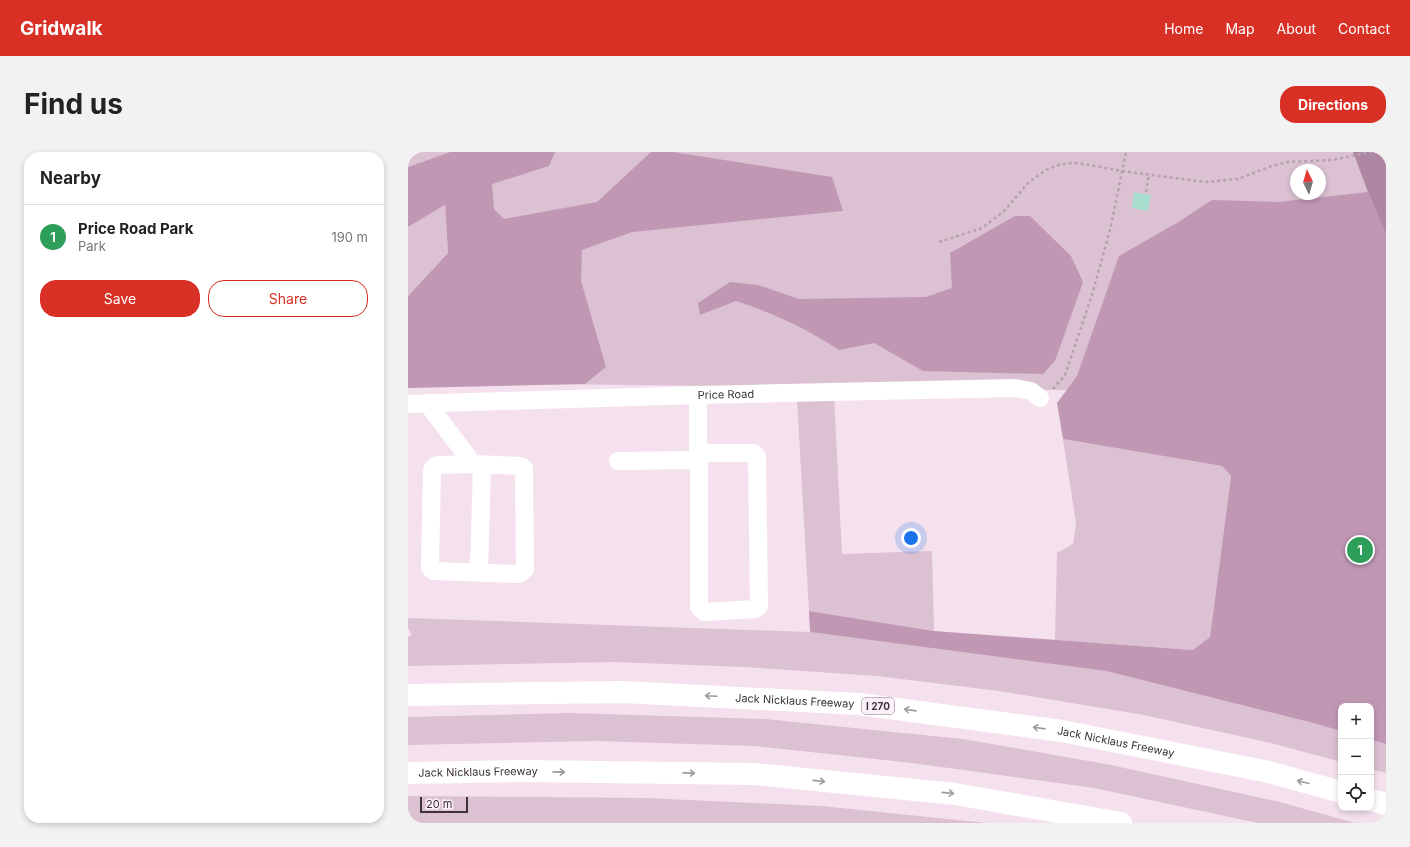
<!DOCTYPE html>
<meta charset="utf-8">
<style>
body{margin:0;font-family:Inter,sans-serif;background:#f2f2f2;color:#222}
.controls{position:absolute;right:12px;bottom:12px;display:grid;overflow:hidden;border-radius:8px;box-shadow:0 2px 6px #0003}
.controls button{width:36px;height:36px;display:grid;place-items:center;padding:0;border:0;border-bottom:1px solid #e0e0e0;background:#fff;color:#222;font:20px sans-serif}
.compass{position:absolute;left:882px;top:12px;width:36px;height:36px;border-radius:50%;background:#fff;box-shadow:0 2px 6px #0003;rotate:355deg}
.scale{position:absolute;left:12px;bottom:10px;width:48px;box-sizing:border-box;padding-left:4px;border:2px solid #3b3338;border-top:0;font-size:11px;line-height:14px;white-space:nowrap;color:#3b3338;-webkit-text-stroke:3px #fdf1f9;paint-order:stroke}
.you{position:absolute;left:503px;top:386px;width:14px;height:14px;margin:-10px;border:3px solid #fff;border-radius:50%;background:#1a73e8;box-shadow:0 0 0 6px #1a73e833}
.badge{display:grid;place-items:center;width:26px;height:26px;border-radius:50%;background:#d93025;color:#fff;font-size:13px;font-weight:700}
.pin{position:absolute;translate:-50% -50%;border:2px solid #fff;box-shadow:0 1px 4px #0006}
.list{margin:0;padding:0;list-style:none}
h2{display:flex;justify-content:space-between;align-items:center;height:52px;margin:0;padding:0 16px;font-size:17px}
h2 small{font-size:13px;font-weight:400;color:#767676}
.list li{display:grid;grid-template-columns:26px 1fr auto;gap:12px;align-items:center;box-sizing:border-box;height:64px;padding:0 16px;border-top:1px solid #e0e0e0}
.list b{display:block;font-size:15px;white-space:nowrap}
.list p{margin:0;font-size:13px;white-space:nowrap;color:#767676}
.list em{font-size:13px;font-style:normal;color:#767676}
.actions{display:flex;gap:8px;padding:12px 16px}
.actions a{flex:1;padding:9px 0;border:1px solid #d93025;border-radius:16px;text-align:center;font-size:14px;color:#d93025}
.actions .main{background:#d93025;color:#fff}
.icon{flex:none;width:22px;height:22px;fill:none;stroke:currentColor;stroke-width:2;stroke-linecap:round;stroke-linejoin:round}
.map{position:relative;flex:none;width:978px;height:671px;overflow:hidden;border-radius:16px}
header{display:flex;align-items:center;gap:24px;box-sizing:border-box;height:56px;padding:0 20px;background:#d93025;color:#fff}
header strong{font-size:19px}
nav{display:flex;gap:22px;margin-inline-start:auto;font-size:14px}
.intro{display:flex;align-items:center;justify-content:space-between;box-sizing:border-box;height:96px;padding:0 24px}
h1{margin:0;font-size:28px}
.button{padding:10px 18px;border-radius:16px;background:#d93025;color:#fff;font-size:14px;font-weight:700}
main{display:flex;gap:24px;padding:0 24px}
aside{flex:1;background:#fff;border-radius:16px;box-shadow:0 2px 6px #0003}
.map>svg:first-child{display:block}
.green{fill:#dbc1d2;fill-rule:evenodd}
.forest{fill:#c098b4}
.water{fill:#ae87a2}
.building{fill:#a6ddcd}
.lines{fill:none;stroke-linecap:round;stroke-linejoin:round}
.path{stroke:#b3a3ad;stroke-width:2.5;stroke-dasharray:3 3;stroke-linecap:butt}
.minor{stroke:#fff;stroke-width:18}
.highway{stroke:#fff;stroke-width:22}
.oneway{stroke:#9d999c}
.labels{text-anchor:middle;stroke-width:3.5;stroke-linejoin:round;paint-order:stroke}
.shield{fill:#fdf1f9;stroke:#756c72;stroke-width:1}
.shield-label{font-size:10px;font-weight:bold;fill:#3b3338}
.street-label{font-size:11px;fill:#3b3338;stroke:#fdf1f9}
</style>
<header>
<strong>Gridwalk</strong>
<nav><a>Home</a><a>Map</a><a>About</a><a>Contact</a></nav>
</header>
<div class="intro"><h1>Find us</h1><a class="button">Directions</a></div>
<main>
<aside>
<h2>Nearby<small></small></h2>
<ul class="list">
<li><span class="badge" style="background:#2e9e5b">1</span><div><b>Price Road Park</b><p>Park</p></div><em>190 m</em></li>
</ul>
<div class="actions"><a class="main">Save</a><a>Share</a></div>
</aside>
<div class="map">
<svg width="978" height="671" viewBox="0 0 978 671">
<rect width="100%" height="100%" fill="#f5e1ee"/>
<g class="green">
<path d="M0,0H42L0,15Z"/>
<path d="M55,0H978V578L963,554L909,241L62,231ZM888,18H912V42H888Z"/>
<path d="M37,53L40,101L0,144V75Z"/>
<path d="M426,244L434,402L524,399L526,479L401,459L389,247Z"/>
<path d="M655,287L814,314L823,324L802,485L785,498L647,488L649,401L665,392L668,371Z"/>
<path d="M0,466L402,480L698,519L905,571L933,579V610L867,592L736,563L591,539L469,524L336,515L207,510L0,514V485L4,483L0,476Z"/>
<path d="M161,561L357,567L555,587L698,612L868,649L947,671H850L686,636L504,611L347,594L188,589L0,593V565Z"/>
<path d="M963,588L978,592V621L963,617Z"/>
<path d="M0,644L238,646L413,654L579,671H0Z"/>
</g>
<g class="forest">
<path d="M42,0H147L141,14L84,32L86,57L96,67L189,50L243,0H265L424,25L435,59L224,80L174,98L173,129L198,215L177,232L0,236V144L40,101L37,53L0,75V15Z"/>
<path d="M960,40L978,82V592L963,588V554H933V579L905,571L698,519L402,480L401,459L526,479L785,498L802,485L823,324L814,314L655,287L649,251L669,224L711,104L772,69L804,48L870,50Z"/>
<path d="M607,64H622L663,104L675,130L647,209L635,222L515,219L466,191L431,198C399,177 365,161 328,149L292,163L290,151L322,130L350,133L391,147L518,145L544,136L542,101Z"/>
</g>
<path class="water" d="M945,0H978V82L960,40Z"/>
<path class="building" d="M726,40L743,43L740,59L724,56Z"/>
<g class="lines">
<g class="path">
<path d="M738,40L741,23"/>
<path d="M531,90L574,76L595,60L621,30L638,18L653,12L667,11L682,13L714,19L797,30L830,27L864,14L880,10L924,8L963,0"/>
<path d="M645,237L657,223L684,143L702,78L718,0"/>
</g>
<g class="minor">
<path d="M290,243V301L291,308V455L296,460L347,457L351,454L349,304L346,301H290"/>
<path d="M19,251L65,312L113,314L116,316L117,417L111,422L26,419L24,418L22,415L24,318L26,315L29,313L65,312"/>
<path id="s1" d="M0,252L290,243L607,236L623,239L632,246"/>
<path d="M210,309L291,308"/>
<path d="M71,420L74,313"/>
</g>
<g class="highway">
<path id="s2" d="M0,543L215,540L451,552L654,579L861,620L933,640"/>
<path id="s3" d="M0,621L114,619L346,622L547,642L713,671"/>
<path d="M963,648L978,652"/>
</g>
</g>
<defs><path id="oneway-shaft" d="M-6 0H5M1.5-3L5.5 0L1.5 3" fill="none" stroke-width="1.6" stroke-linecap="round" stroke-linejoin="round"/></defs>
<g class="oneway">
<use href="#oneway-shaft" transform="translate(303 544) rotate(-177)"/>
<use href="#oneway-shaft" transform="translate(502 558) rotate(-172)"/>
<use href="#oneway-shaft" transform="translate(631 576) rotate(-172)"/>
<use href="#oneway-shaft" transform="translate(151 620) rotate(1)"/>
<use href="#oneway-shaft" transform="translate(281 621) rotate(1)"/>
<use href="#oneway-shaft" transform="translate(411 629) rotate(6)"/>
<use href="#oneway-shaft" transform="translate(895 630) rotate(-165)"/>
<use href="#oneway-shaft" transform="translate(540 641) rotate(6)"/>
</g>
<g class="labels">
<rect class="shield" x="454" y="546" width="32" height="16" rx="3"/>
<g class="shield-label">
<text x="470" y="558">I 270</text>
</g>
<g class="street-label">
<text dy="4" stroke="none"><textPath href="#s1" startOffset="318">Price Road</textPath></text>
<text dy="4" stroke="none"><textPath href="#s2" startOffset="387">Jack Nicklaus Freeway</textPath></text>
<text dy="4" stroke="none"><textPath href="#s2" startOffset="711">Jack Nicklaus Freeway</textPath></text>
<text dy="4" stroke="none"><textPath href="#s3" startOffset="70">Jack Nicklaus Freeway</textPath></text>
</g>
</g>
</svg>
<div class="controls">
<button>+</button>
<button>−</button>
<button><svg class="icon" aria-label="locate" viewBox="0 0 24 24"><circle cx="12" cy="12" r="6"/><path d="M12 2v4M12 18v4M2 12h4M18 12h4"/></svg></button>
</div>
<svg class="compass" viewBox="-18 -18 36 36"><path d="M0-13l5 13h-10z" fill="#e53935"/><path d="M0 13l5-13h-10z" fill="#767676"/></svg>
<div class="scale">20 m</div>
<div class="you"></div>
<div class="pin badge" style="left:952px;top:398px;background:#2e9e5b">1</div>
</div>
</main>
